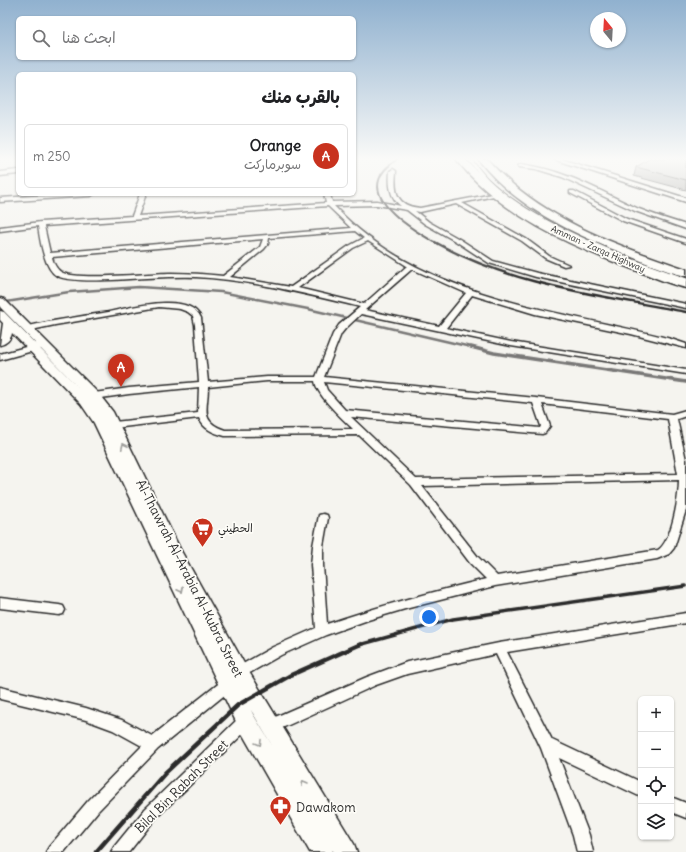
<!DOCTYPE html>
<html lang="ar">
<meta charset="utf-8">
<style>
body{margin:0;font-family:Delius,"Playpen Sans Arabic",sans-serif;background:#f6f6f6;color:#202124;direction:rtl}
.controls{position:absolute;right:12px;bottom:12px;display:grid;overflow:hidden;border-radius:6px;box-shadow:0 1px 3px #0004}
.controls button{width:36px;height:36px;display:grid;place-items:center;padding:0;border:0;border-bottom:1px solid #e0e0e0;background:#fff;color:#202124;font:20px sans-serif}
.compass{position:absolute;left:590px;top:12px;width:36px;height:36px;border-radius:50%;background:#fff;box-shadow:0 1px 3px #0004;rotate:342deg}
.you{position:absolute;left:429px;top:617px;width:14px;height:14px;margin:-10px;border:3px solid #fff;border-radius:50%;background:#1a73e8;box-shadow:0 0 0 6px #1a73e833}
.badge{display:grid;place-items:center;width:26px;height:26px;border-radius:50%;background:#c8321e;color:#fff;font-size:13px;font-weight:700}
.pin{position:absolute;translate:-50% -33px;filter:drop-shadow(0 1px 2px #0008)}
.pin::after{content:'';position:absolute;top:21px;width:14px;height:12px;background:inherit;clip-path:polygon(0 0,100% 0,50% 100%)}
.list{margin:0;padding:0;list-style:none}
h2{display:flex;justify-content:space-between;align-items:center;height:52px;margin:0;padding:0 16px;font-size:17px}
h2 small{font-size:13px;font-weight:400;color:#757577}
.list li{display:grid;grid-template-columns:26px 1fr auto;gap:12px;align-items:center;box-sizing:border-box;height:64px;margin:0 8px 8px;padding:0 8px;border:1px solid #e0e0e0;border-radius:6px}
.list b{display:block;font-size:15px;white-space:nowrap}
.list p{margin:0;font-size:13px;white-space:nowrap;color:#757577}
.list em{font-size:13px;font-style:normal;color:#757577}
.icon{flex:none;width:22px;height:22px;fill:none;stroke:currentColor;stroke-width:2;stroke-linecap:round;stroke-linejoin:round}
.map{position:relative;flex:none;width:686px;height:852px;overflow:hidden;direction:ltr}
.search{position:absolute;background:#fff;box-shadow:0 1px 3px #0004;left:16px;top:16px;width:340px;height:44px;display:flex;align-items:center;gap:10px;box-sizing:border-box;padding:0 14px;border-radius:6px;color:#757577;font-size:15px}
.panel{position:absolute;background:#fff;box-shadow:0 1px 3px #0004;left:16px;top:72px;width:340px;height:124px;border-radius:6px;direction:rtl}
.map>svg:first-child{display:block}
.lines{fill:none;stroke-linecap:round;stroke-linejoin:round}
.stream-far1{stroke:#797877;stroke-width:2.5}
.stream{stroke:#797877;stroke-width:3.5}
.service-far1-casing{stroke:#2b2b2b;stroke-width:5}
.service-casing{stroke:#2b2b2b;stroke-width:6}
.minor-casing{stroke:#2b2b2b;stroke-width:3}
.tertiary-casing{stroke:#2b2b2b;stroke-width:3}
.secondary-casing{stroke:#2b2b2b;stroke-width:3}
.trunk-casing{stroke:#2b2b2b;stroke-width:3}
.service-far1{stroke:#fdfcf7;stroke-width:3}
.service{stroke:#fdfcf7;stroke-width:3.5}
.minor{fill:#fdfcf7;fill-rule:evenodd}
.tertiary{fill:#fdfcf7;fill-rule:evenodd}
.secondary{fill:#fdfcf7;fill-rule:evenodd}
.trunk{fill:#fdfcf7;fill-rule:evenodd}
.rail-far3{stroke:#2b2b2b;stroke-width:2}
.rail-far2{stroke:#2b2b2b;stroke-width:2.5}
.rail-far1{stroke:#2b2b2b;stroke-width:3.5}
.rail{stroke:#2b2b2b;stroke-width:4.5}
.wall{fill:#a7a6a3;stroke:#2b2b2b}
.building{fill:#c2c1be;stroke:#2b2b2b}
.oneway{stroke:#9e9e9b}
.labels{text-anchor:middle;stroke-width:3.5;stroke-linejoin:round;paint-order:stroke}
.far-street-label{font-size:9px;fill:#2b2b2b;stroke:#fdfcf7}
.poi-label{font-size:11px;fill:#2b2b2b;stroke:#fdfcf7;text-anchor:start}
.near-street-label{font-size:13px;fill:#2b2b2b;stroke:#fdfcf7}
.near-poi-label{font-size:13px;fill:#2b2b2b;stroke:#fdfcf7;text-anchor:start}
</style>
<div class="map">
<svg width="686" height="852" viewBox="0 0 686 852">
<rect width="100%" height="100%" fill="#f5f4ef"/>
<filter id="ink" filterUnits="userSpaceOnUse"><feTurbulence type="fractalNoise" baseFrequency=".025" numOctaves="2"/><feDisplacementMap in="SourceGraphic" scale="8" xChannelSelector="R" yChannelSelector="G"/><feConvolveMatrix kernelMatrix="1 2 1 2 8 2 1 2 1" color-interpolation-filters="sRGB"/></filter>
<g filter="url(#ink)">
<g class="lines">
<path class="stream-far1" d="M0,303L69,292L139,287L221,292L308,309L475,348"/>
<path class="stream" d="M471,347L494,353L686,382"/>
<defs>
<path id="service-far1" d="M469,159C475,166 481,174 487,180C516,208 555,227 591,243"/>
<path id="service" d="M589,242L630,260L686,280"/>
<g id="minor">
<path d="M553,159H561L686,198V202Z"/>
<path d="M521,164C566,170 599,191 639,209C654,215 670,220 686,225V229L635,211L562,177L536,169L519,167L518,166Z"/>
<path d="M393,169L396,171C394,192 396,206 420,208L498,193V195L462,203L526,239L549,256L569,265L564,266L545,258L522,241L456,204L420,212L415,211L429,222L461,240L493,261L537,273L686,304V308L536,277L489,263L457,242L425,224L407,210L377,205L334,206C421,299 554,309 671,339L686,344V348L631,334L535,314L472,295L446,328L511,342L686,370V374L511,346L361,314L345,329L341,334L324,377L536,398L672,414L686,410V416L677,419L686,460V510L674,548L669,554L657,559L495,586L405,609L368,620L326,635L281,655L239,679L234,677L233,673L234,669L273,647L316,628L311,565L313,546L319,515L323,514L327,515L328,518L323,546V565L327,624C379,606 432,592 486,579L470,563L411,485L359,435L225,436C214,433 203,429 199,418L114,428L111,427L110,425L111,423L114,422L198,413L199,387L129,394L94,399L90,396L94,393L129,388L199,382L195,325L193,316L188,312L180,309L159,307L55,325L27,331L23,329L24,327C50,321 77,317 103,313C126,309 189,290 201,318L208,382L267,377H316L333,334L339,325L360,307C306,294 252,280 196,277C174,276 152,278 129,279C112,280 72,283 57,276C44,269 40,239 38,226L0,231V227L41,222L132,216L140,194H146L138,216L326,203L324,194H330L332,202L377,201L401,206C389,197 389,184 390,171ZM328,206L351,228L50,253L44,226ZM355,231L364,238L349,246L291,287L230,277L264,249L268,244L269,238ZM263,239L260,247L223,276C206,274 188,273 171,273C150,273 75,281 61,272C56,269 53,262 52,257ZM368,241L407,266L364,304L298,288L353,248ZM412,269L466,293L439,326L365,310ZM267,381H315C317,396 342,418 353,429L225,430C199,421 208,409 208,387ZM324,382L533,403L541,426L540,428L345,410L327,390ZM542,404L668,419L678,474L416,479L351,417L542,434L545,433L550,426ZM679,480C679,497 672,541 658,550L497,576L478,557L422,486Z"/>
<path d="M18,170V174L0,176V172Z"/>
<path d="M570,191H574L627,219L686,239V243L623,221L570,193Z"/>
<path d="M66,194H94L91,196L0,202V198Z"/>
<path d="M0,598L59,605L63,606L65,610L63,614L59,615L0,608Z"/>
<path d="M686,613V623L507,652L552,740L641,782V797L559,758L589,835L593,852H577L573,835L541,748L496,654L407,674L376,685L271,733L266,731L264,726L266,721L367,677L407,662L499,643Z"/>
<path d="M227,679L232,681L233,685L232,689L158,749L98,811L64,852H46L49,847L88,801L142,746L113,730L86,720L0,699V687L86,708L122,720L152,736L222,681Z"/>
<path d="M246,715L251,716L253,721L251,726L155,819L129,852H111L114,847L145,809L241,716Z"/>
<path d="M671,797L686,803V818L671,812Z"/>
</g>
<path id="tertiary" d="M44,342L49,345L47,347L0,360V354Z"/>
<path id="secondary" d="M0,298L4,299L98,393L113,412L180,549L246,667L354,844L357,852H334L332,850L333,852H310L239,728L94,423L81,404L12,333C11,339 6,344 0,345L3,323L0,320V311L4,312L79,388L0,307ZM251,710L273,747L253,714Z"/>
<g id="trunk">
<path d="M456,159H465C526,223 604,252 686,281V288C669,284 651,276 635,270C570,246 500,215 456,159Z"/>
<path d="M478,159H487C537,217 615,245 686,269V276C664,271 641,261 620,252C568,231 513,205 478,159Z"/>
</g>
</defs>
<use href="#service-far1" class="service-far1-casing"/>
<use href="#service" class="service-casing"/>
<use href="#minor" class="minor-casing"/>
<use href="#tertiary" class="tertiary-casing"/>
<use href="#secondary" class="secondary-casing"/>
<use href="#trunk" class="trunk-casing"/>
<use href="#service-far1" class="service-far1"/>
<use href="#service" class="service"/>
<use href="#minor" class="minor"/>
<use href="#tertiary" class="tertiary"/>
<use href="#secondary" class="secondary"/>
<use href="#trunk" class="trunk"/>
<path class="rail-far3" d="M397,159C390,165 381,171 379,180C371,206 418,233 436,243"/>
<path class="rail-far2" d="M435,242C512,286 600,295 686,312"/>
<path class="rail-far1" d="M359,645L453,619L686,586"/>
<path class="rail" d="M96,852L165,773L238,705L291,675L361,644"/>
</g>
<path class="wall" d="M686,159V190L634,176L636,167Z"/>
<path class="building" d="M649,159H686V180L636,167Z"/>
<defs><path id="oneway-chevron" d="M-2-3.5L2.5 0L-2 3.5" fill="none" stroke-width="1.6" stroke-linecap="round" stroke-linejoin="round"/></defs>
<g class="oneway">
<use href="#oneway-chevron" transform="translate(124 446) rotate(-115)"/>
<use href="#oneway-chevron" transform="translate(181 590) rotate(64)"/>
<use href="#oneway-chevron" transform="translate(259 743) rotate(60)"/>
<use href="#oneway-chevron" transform="translate(304 783) rotate(-120)"/>
</g>
</g>
<linearGradient id="sky" x2="0" y2="1"><stop stop-color="#90b1cf"/><stop offset="0.57" stop-color="#fafaf8"/><stop offset="1" stop-color="#fafaf8" stop-opacity="0"/></linearGradient>
<rect width="686" height="279" fill="url(#sky)"/>
<defs>
<symbol id="supermarket-pin" viewBox="-11 -11 22 30"><path d="M0 17L-7.5 6A9.5 9.5 0 1 1 7.5 6Z" fill="#c8321e" stroke="#fdfcf7"/><path d="M-6-5.5h2.5l.6 2H6L4.5 2H-2.5L-4.4-4H-6ZM-1.5 3.2a1.3 1.3 0 1 0 .1 0ZM3 3.2a1.3 1.3 0 1 0 .1 0Z" fill="#fff"/></symbol>
<symbol id="pharmacy-pin" viewBox="-11 -11 22 30"><path d="M0 17L-7.5 6A9.5 9.5 0 1 1 7.5 6Z" fill="#c8321e" stroke="#fdfcf7"/><path d="M-2-6h4v4h4v4h-4v4h-4v-4h-4v-4h4Z" fill="#fff"/></symbol>
</defs>
<g fill-rule="evenodd">
<use href="#supermarket-pin" x="190" y="516" width="25" height="34"/>
<use href="#pharmacy-pin" x="268" y="794" width="25" height="34"/>
</g>
<g class="labels">
<g class="far-street-label">
<text transform="translate(598 249) rotate(24)" y="3">Amman - Zarqa Highway</text>
</g>
<g class="poi-label">
<text x="218" y="532">الحطيني</text>
</g>
<g class="near-street-label">
<text transform="translate(190 578) rotate(63)" y="5">Al-Thawrah Al-Arabia Al-Kubra Street</text>
<text transform="translate(181 786) rotate(-45)" y="5">Bilal Bin Rabah Street</text>
</g>
<g class="near-poi-label">
<text x="296" y="812">Dawakom</text>
</g>
</g>
</svg>
<div class="controls">
<button>+</button>
<button>−</button>
<button><svg class="icon" aria-label="locate" viewBox="0 0 24 24"><circle cx="12" cy="12" r="6"/><path d="M12 2v4M12 18v4M2 12h4M18 12h4"/></svg></button>
<button><svg class="icon" aria-label="layers" viewBox="0 0 24 24"><path d="M12 4l9 5-9 5-9-5zM3 14l9 5 9-5"/></svg></button>
</div>
<svg class="compass" viewBox="-18 -18 36 36"><path d="M0-13l5 13h-10z" fill="#e53935"/><path d="M0 13l5-13h-10z" fill="#757577"/></svg>
<div class="you"></div>
<div class="pin badge" style="left:121px;top:387px">A</div>
<div class="search"><svg class="icon" aria-label="search" viewBox="0 0 24 24"><circle cx="10" cy="10" r="6"/><path d="M15 15l6 6"/></svg>ابحث هنا</div>
<section class="panel">
<h2>بالقرب منك<small></small></h2>
<ul class="list">
<li><span class="badge">A</span><div><b>Orange</b><p>سوبرماركت</p></div><em>250 m</em></li>
</ul>
</section>
</div>
